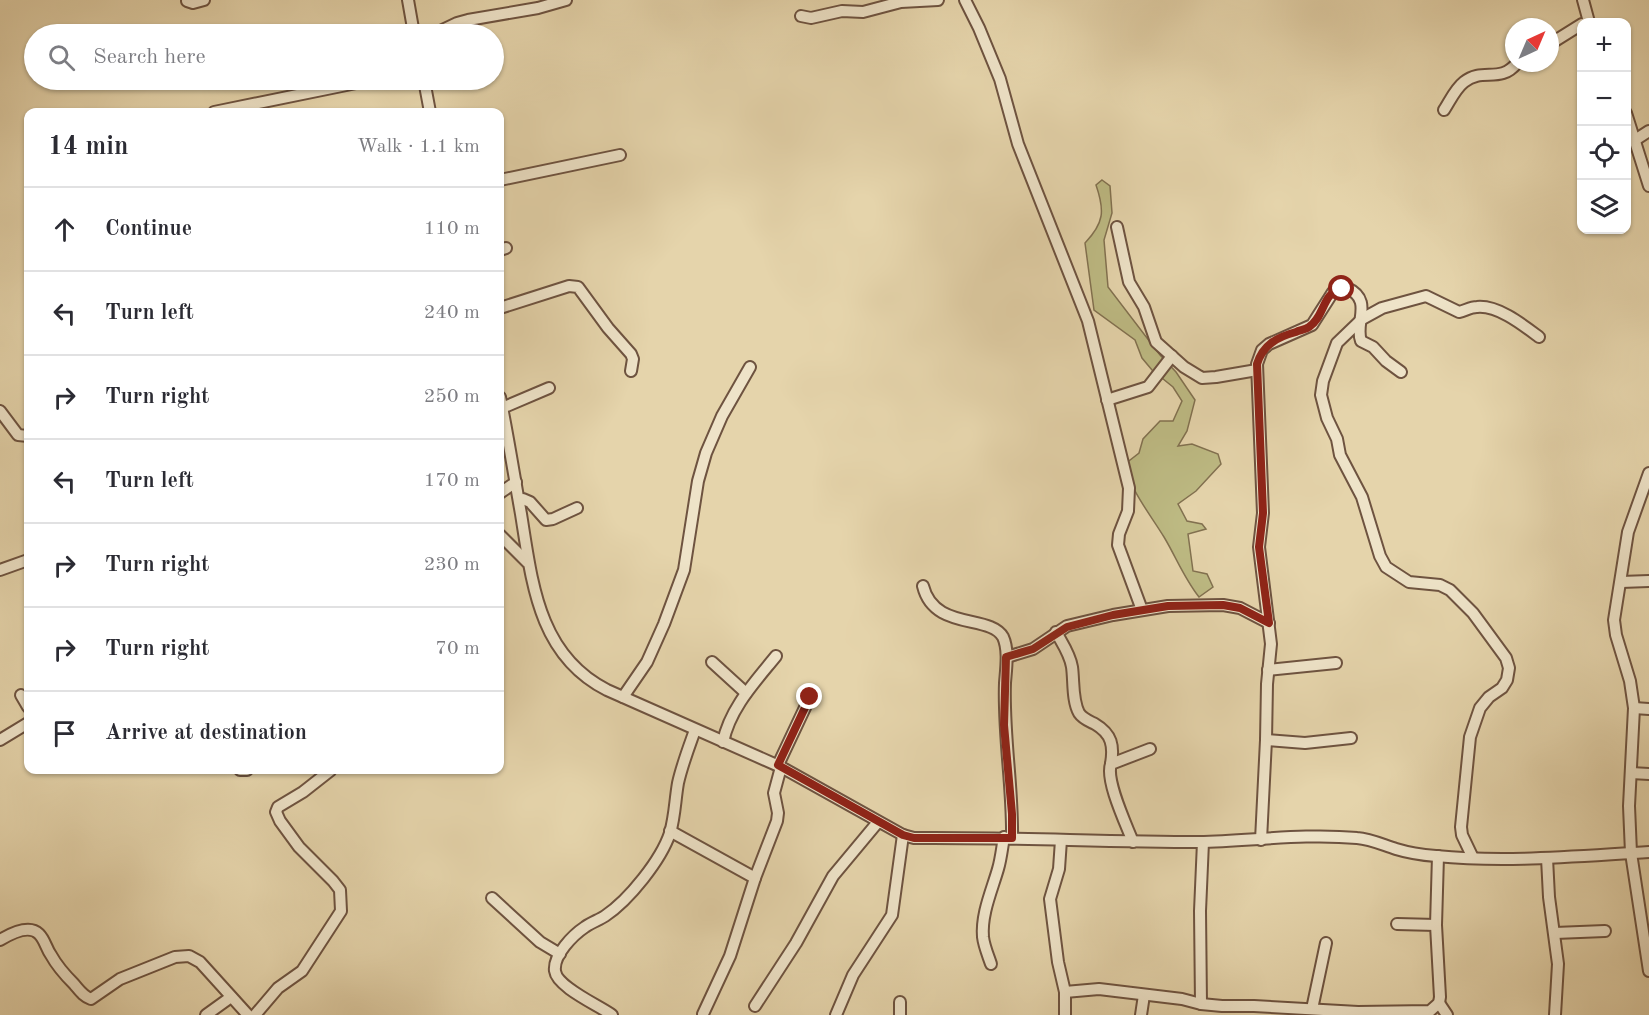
<!DOCTYPE html>
<meta charset="utf-8">
<style>
body{margin:0;font-family:"Old Standard TT",serif;background:#f7f7f7;color:#2b2b33}
.controls{position:absolute;right:18px;top:18px;display:grid;overflow:hidden;border-radius:12px;box-shadow:0 2px 4px #0004}
.controls button{width:54px;height:54px;display:grid;place-items:center;padding:0;border:0;border-bottom:2px solid #e1e1e2;background:#fff;color:#2b2b33;font:30px sans-serif}
.compass{position:absolute;left:1505px;top:18px;width:54px;height:54px;border-radius:50%;background:#fff;box-shadow:0 2px 4px #0004;rotate:44deg}
.stop{position:absolute;width:18px;height:18px;margin:-14px;border:4px solid #8f2418;border-radius:50%;background:#fff}
.stop.end{background:#8f2418;border-color:#fff;box-shadow:0 2px 6px #0008}
.list{margin:0;padding:0;list-style:none}
h2{display:flex;justify-content:space-between;align-items:center;height:78px;margin:0;padding:0 24px;font-size:26px}
h2 small{font-size:20px;font-weight:400;color:#7c7c81}
.list li{display:grid;grid-template-columns:39px 1fr auto;gap:18px;align-items:center;box-sizing:border-box;height:84px;padding:0 24px;border-top:2px solid #e1e1e2}
.list b{display:block;font-size:22px;white-space:nowrap}
.list em{font-size:20px;font-style:normal;color:#7c7c81}
.icon{flex:none;width:33px;height:33px;fill:none;stroke:currentColor;stroke-width:2;stroke-linecap:round;stroke-linejoin:round}
.map{position:relative;flex:none;width:1649px;height:1015px;overflow:hidden}
.search{position:absolute;background:#fff;box-shadow:0 2px 4px #0004;left:24px;top:24px;width:480px;height:66px;display:flex;align-items:center;gap:15px;box-sizing:border-box;padding:0 21px;border-radius:33px;color:#7c7c81;font-size:22px}
.panel{position:absolute;background:#fff;box-shadow:0 2px 4px #0004;left:24px;top:108px;width:480px;height:666px;border-radius:12px}
.map>svg:first-child{display:block}
.green{fill:#bdba83;stroke:#827150;stroke-width:1.5}
.lines{fill:none;stroke-linecap:round;stroke-linejoin:round}
.minor-casing{stroke:#6e5340;stroke-width:14}
.minor{stroke:#eee3c8;stroke-width:10}
.route{stroke:#8f2418;stroke-width:8}
</style>
<div class="map">
<svg width="1649" height="1015" viewBox="0 0 1649 1015">
<rect width="100%" height="100%" fill="#e5d4ab"/>
<filter id="stains"><feTurbulence type="fractalNoise" baseFrequency=".00333" numOctaves="4"/><feColorMatrix values="0 0 0 0 .2 0 0 0 0 .09 0 0 0 0 .02 0 0 0 .5 -.17"/></filter>
<radialGradient id="worn" r=".72"><stop offset=".6" stop-color="#630" stop-opacity="0"/><stop offset="1" stop-color="#630" stop-opacity=".3"/></radialGradient>
<path class="green" d="M1102,180L1110,186L1112,213L1104,240L1108,287L1160,355L1176,372L1195,400L1187,431L1178,446L1192,444L1218,454L1221,464L1196,491L1178,504L1187,521L1202,524L1206,529L1188,534L1193,571L1207,574L1213,587L1199,597C1184,578 1176,557 1164,537C1150,514 1130,490 1125,464L1139,453L1143,439L1160,421H1173L1182,401L1173,387L1152,370L1142,358L1135,340L1094,310L1085,243C1104,223 1105,211 1096,185Z"/>
<g class="lines">
<defs>
<g id="minor">
<path d="M408,0L414,34"/>
<path d="M965,0L979,28L1000,79L1018,144L1088,321L1129,488L1128,511L1119,534L1118,545L1142,610"/>
<path d="M1583,0L1589,22"/>
<path d="M187,1L193,3L204,0"/>
<path d="M801,16L811,18L842,11L863,12L901,2L938,0"/>
<path d="M434,34L457,23L468,20L538,8L566,0"/>
<path d="M1550,44L1582,24"/>
<path d="M424,80L430,112"/>
<path d="M1444,110C1450,101 1455,89 1464,82C1483,67 1500,84 1517,63"/>
<path d="M214,112L371,80"/>
<path d="M1626,113L1649,186"/>
<path d="M1635,140L1649,131"/>
<path d="M500,180L620,155"/>
<path d="M1117,227L1129,282L1144,307L1156,342L1184,367L1202,378L1216,377L1257,370"/>
<path d="M500,250L506,248"/>
<path d="M500,308L569,286L578,287L608,328L631,354L633,359L631,371"/>
<path d="M500,397C508,436 514,475 521,514C532,582 538,655 607,690L781,767L903,835L914,838C1009,837 1104,842 1199,842C1252,841 1305,833 1357,838C1371,839 1383,845 1396,849C1409,853 1423,855 1436,856C1507,863 1578,856 1649,852"/>
<path d="M1107,400L1148,387L1172,356"/>
<path d="M502,408L549,388"/>
<path d="M0,411L18,435L28,436"/>
<path d="M1649,473L1628,532L1614,620L1616,635L1630,681L1634,708L1629,806L1631,853L1649,971"/>
<path d="M500,493L516,482"/>
<path d="M519,501L523,499L530,502L546,520L553,519L577,508"/>
<path d="M500,535L527,562"/>
<path d="M0,570L28,560"/>
<path d="M1621,582L1649,581"/>
<path d="M923,586C934,631 990,614 1003,637C1009,650 1006,669 1005,683C1003,735 1013,786 1012,838"/>
<path d="M1056,632C1062,643 1070,654 1072,667C1074,681 1072,700 1079,713C1083,719 1089,721 1095,724C1112,734 1114,746 1111,764"/>
<path d="M1007,657L1033,649L1067,626L1113,615L1168,606L1223,605L1240,608L1269,623"/>
<path d="M712,662L746,693"/>
<path d="M1268,670L1336,663"/>
<path d="M21,695L28,707"/>
<path d="M623,697L647,662L664,624L684,570L698,481L706,453L722,416L750,367"/>
<path d="M1634,708L1649,709"/>
<path d="M0,740L28,723"/>
<path d="M1266,740L1305,743L1351,738"/>
<path d="M723,742C730,708 755,682 776,656"/>
<path d="M778,765L810,697"/>
<path d="M240,770H247"/>
<path d="M1631,773L1649,774"/>
<path d="M670,831L755,878"/>
<path d="M1061,840L1059,869L1050,899L1058,962L1065,992V1015"/>
<path d="M1261,840L1266,740L1267,684L1271,644L1259,547L1263,513L1257,364L1262,350L1269,344L1312,325L1333,292L1347,288C1374,300 1354,323 1361,341L1373,347L1386,361L1401,372"/>
<path d="M1133,842C1126,824 1105,780 1111,764L1150,749"/>
<path d="M1473,858L1462,835L1461,827L1470,737L1480,708L1489,697L1502,688L1507,680L1509,668L1506,658L1473,613L1450,590L1440,585L1409,582L1386,567L1380,556L1362,497L1340,455L1337,439L1327,418L1321,395L1323,381L1337,343L1362,319L1382,308L1426,296L1459,312C1465,311 1470,307 1477,307C1498,305 1523,325 1539,337"/>
<path d="M1547,858L1549,897L1558,964L1555,1015"/>
<path d="M492,898L540,942L560,954"/>
<path d="M1397,924L1436,925"/>
<path d="M1555,933L1605,931"/>
<path d="M0,940C10,934 29,924 39,934C45,940 46,948 51,955C57,966 65,975 74,984C80,991 83,996 91,999L120,979L175,957L189,956L200,962L248,1015"/>
<path d="M991,964C988,955 984,946 983,937C981,914 992,890 998,869C1001,859 1002,848 1004,837"/>
<path d="M1065,992L1099,989L1182,999L1201,1004L1222,1006H1254L1358,1012L1430,1011L1439,1003L1440,997L1436,925L1438,856"/>
<path d="M900,1002V1015"/>
<path d="M1439,1003L1447,1015"/>
<path d="M1201,1004L1200,911L1203,842"/>
<path d="M755,1006L796,943L833,876L878,822"/>
<path d="M1312,1009L1326,943"/>
<path d="M703,1014L730,956L755,878L777,821L778,813L774,793L781,767"/>
<path d="M206,1015L231,997"/>
<path d="M255,1015L278,988L302,971L341,911L340,890L333,881L299,847L280,821L276,812L278,807L303,792L331,770"/>
<path d="M612,1015C598,1005 557,987 555,971C553,955 573,935 585,927C592,922 599,920 605,916C629,900 661,860 670,833C675,816 675,800 678,783C682,765 689,747 695,730"/>
<path d="M836,1015L853,975L892,915L903,835"/>
<path d="M1141,1015L1144,995"/>
</g>
</defs>
<use href="#minor" class="minor-casing"/>
<use href="#minor" class="minor"/>
</g>
<g class="lines">
<path class="route" d="M810,697L778,765L903,835L914,838H1012V814L1004,725L1006,657L1033,649L1067,627L1113,615L1168,606L1223,605L1240,608L1269,623L1259,547L1263,513L1257,364C1263,345 1277,337 1296,332C1300,330 1305,330 1309,327C1325,317 1322,292 1342,289"/>
</g>
<rect width="100%" height="100%" filter="url(#stains)"/>
<rect width="100%" height="100%" fill="url(#worn)"/>
</svg>
<div class="controls">
<button>+</button>
<button>−</button>
<button><svg class="icon" aria-label="locate" viewBox="0 0 24 24"><circle cx="12" cy="12" r="6"/><path d="M12 2v4M12 18v4M2 12h4M18 12h4"/></svg></button>
<button><svg class="icon" aria-label="layers" viewBox="0 0 24 24"><path d="M12 4l9 5-9 5-9-5zM3 14l9 5 9-5"/></svg></button>
</div>
<svg class="compass" viewBox="-18 -18 36 36"><path d="M0-13l5 13h-10z" fill="#e53935"/><path d="M0 13l5-13h-10z" fill="#7c7c81"/></svg>
<div class="stop" style="left:1342px;top:289px"></div>
<div class="stop end" style="left:810px;top:697px"></div>
<div class="search"><svg class="icon" aria-label="search" viewBox="0 0 24 24"><circle cx="10" cy="10" r="6"/><path d="M15 15l6 6"/></svg>Search here</div>
<section class="panel">
<h2>14 min<small>Walk · 1.1 km</small></h2>
<ul class="list">
<li><svg class="icon" aria-label="ahead" viewBox="0 0 24 24"><path d="M12 20V5M6 11l6-6 6 6"/></svg><div><b>Continue</b></div><em>110 m</em></li>
<li><svg class="icon" aria-label="left" viewBox="0 0 24 24"><path d="M17 20v-9H6M10 6l-5 5 5 5"/></svg><div><b>Turn left</b></div><em>240 m</em></li>
<li><svg class="icon" aria-label="right" viewBox="0 0 24 24"><path d="M7 20v-9h11M14 6l5 5-5 5"/></svg><div><b>Turn right</b></div><em>250 m</em></li>
<li><svg class="icon" aria-label="left" viewBox="0 0 24 24"><path d="M17 20v-9H6M10 6l-5 5 5 5"/></svg><div><b>Turn left</b></div><em>170 m</em></li>
<li><svg class="icon" aria-label="right" viewBox="0 0 24 24"><path d="M7 20v-9h11M14 6l5 5-5 5"/></svg><div><b>Turn right</b></div><em>230 m</em></li>
<li><svg class="icon" aria-label="right" viewBox="0 0 24 24"><path d="M7 20v-9h11M14 6l5 5-5 5"/></svg><div><b>Turn right</b></div><em>70 m</em></li>
<li><svg class="icon" aria-label="arrive" viewBox="0 0 24 24"><path d="M6 21V4h12l-3 4 3 4H6"/></svg><div><b>Arrive at destination</b></div></li>
</ul>
</section>
</div>
